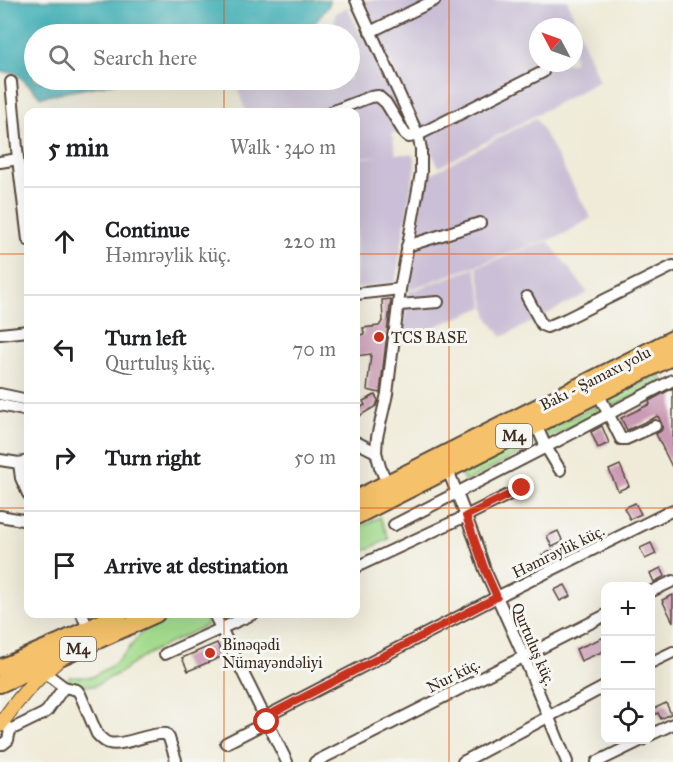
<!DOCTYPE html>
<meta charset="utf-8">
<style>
body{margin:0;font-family:"IM FELL Great Primer",serif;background:#f2f2f2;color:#202124}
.controls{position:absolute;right:18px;bottom:18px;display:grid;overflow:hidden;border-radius:12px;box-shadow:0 6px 24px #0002}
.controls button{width:54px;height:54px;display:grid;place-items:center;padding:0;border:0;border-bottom:2px solid #e0e0e0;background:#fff;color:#202124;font:30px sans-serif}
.compass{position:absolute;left:529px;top:18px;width:54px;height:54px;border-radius:50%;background:#fff;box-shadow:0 6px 24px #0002;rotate:311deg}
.stop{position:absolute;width:18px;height:18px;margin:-14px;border:4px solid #c8321e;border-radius:50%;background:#fff}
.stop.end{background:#c8321e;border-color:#fff;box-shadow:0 2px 6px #0008}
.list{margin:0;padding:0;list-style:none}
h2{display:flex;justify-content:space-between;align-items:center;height:78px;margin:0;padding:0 24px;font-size:26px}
h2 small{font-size:20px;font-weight:400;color:#757577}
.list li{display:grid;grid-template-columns:39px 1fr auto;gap:18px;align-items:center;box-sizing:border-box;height:108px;padding:0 24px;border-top:2px solid #e0e0e0}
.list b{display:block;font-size:22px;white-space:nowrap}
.list p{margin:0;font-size:20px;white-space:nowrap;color:#757577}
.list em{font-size:20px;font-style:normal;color:#757577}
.icon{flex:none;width:33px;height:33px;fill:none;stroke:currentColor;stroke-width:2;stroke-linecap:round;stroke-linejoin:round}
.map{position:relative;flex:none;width:673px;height:762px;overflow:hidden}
.search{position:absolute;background:#fff;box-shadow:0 6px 24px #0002;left:24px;top:24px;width:336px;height:66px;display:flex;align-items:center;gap:15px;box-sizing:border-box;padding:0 21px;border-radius:33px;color:#757577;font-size:22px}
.panel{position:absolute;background:#fff;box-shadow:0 6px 24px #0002;left:24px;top:108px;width:336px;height:510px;border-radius:12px}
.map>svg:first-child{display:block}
.industrial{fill:#cabfd6;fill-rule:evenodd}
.green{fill:#a4dd8f;stroke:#708456;stroke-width:1.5}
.water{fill:#3eafb5;stroke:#3c6c6a;stroke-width:1.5}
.building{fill:#ca9ab4}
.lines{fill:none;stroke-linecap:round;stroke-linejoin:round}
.minor-casing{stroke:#56473a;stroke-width:14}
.major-casing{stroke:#56473a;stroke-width:16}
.highway-casing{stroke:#56473a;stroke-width:20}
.minor{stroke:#fff;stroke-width:10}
.major{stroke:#f5c16b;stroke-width:14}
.highway{stroke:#f5c16b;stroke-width:16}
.route{stroke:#c8321e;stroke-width:8}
.grid{fill:none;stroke:#df570d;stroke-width:1.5;stroke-opacity:0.55}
.poi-dot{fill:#c8321e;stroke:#f6f6f2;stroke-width:2}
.labels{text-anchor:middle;stroke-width:6;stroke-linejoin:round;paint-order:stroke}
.shield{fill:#f6f6f2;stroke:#73675e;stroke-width:1.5}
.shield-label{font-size:15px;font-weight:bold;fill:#3b2a1e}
.poi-label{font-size:16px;fill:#3b2a1e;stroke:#f6f6f2;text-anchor:start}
.street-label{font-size:16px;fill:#3b2a1e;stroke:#f6f6f2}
</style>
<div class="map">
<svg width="673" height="762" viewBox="0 0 673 762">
<rect width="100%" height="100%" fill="#f6f6f2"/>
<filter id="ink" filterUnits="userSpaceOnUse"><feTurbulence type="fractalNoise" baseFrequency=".0167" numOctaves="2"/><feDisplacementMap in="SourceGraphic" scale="12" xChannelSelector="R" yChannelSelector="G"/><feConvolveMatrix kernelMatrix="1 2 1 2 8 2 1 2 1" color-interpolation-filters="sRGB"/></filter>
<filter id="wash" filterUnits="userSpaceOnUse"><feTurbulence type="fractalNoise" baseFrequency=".008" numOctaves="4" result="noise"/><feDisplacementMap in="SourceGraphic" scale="24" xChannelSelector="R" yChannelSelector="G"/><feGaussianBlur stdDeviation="1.35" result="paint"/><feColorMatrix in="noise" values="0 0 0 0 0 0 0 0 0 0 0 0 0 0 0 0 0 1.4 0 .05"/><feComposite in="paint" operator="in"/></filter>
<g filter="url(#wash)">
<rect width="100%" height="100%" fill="#efebd8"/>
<g class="industrial">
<path d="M363,0H567L599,81L439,167L422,134ZM538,27H574V63H538Z"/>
<path d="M347,7L361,36L372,48L407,126L392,134L396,154H411L415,158V166L395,283L356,288V159L380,156L356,157V112H246L236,85L245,80H350V34H320L334,26L335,14Z"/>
<path d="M536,118L591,218L564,234L408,290L425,177Z"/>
<path d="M548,241L588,293L502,337L488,318L477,267Z"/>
<path d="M475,268L484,307L416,334L403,333L408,292Z"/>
</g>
<g class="green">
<path d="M660,374L663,381L613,406L610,399Z"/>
<path d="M596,406L599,413L546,439L543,432Z"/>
<path d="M532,438L535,445L465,482L461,474Z"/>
<path d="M380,517L389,539L356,555V529Z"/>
<path d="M180,614H203L207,625L147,654L119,673L94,686L67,684L69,677H92L113,665L127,651L143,631Z"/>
</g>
<path class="water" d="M0,0H329V5L312,27L295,25L258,30L254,34H34V80H128L41,97L16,73L0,72Z"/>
<g id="blocks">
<g class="building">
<path d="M391,299L380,393L367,390L371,354L356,356V336L364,334L363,328L379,326L383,320L382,300Z"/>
<path d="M673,388V469L656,434L661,431L663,427L658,416L627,430L621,418L650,404L649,401Z"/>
<path d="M375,395L378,400L376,406L356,418V410L365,405L363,401Z"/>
<path d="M602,426L609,443L598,448L591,432Z"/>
<path d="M620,465L629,486L618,491L609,470Z"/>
<path d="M635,503L641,514L630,519L624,508Z"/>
<path d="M558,531L563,542L552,547L547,536Z"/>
<path d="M651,543L656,554L645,559L640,548Z"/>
<path d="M553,550L557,559L547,564L542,555Z"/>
<path d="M661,568L665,576L654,582L650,573Z"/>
<path d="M565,585L571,596L560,601L554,590Z"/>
<path d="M673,595V622L662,600Z"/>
<path d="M602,638L606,645V650L581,661L576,649Z"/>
<path d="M217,643L223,656L188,671L182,658Z"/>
<path d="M666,703L671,714L661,719L658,713L651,716V710Z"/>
</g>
</g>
</g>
<g filter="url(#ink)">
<use href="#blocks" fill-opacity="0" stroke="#56473a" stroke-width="1.5"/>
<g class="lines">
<defs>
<g id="minor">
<path d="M356,0L418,135L421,149V173L400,289L387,394L377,437L376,452L380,467L387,483"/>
<path d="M370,32L435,0"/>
<path d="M11,82L18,159L28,240"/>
<path d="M331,112L370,97L378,96L386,103L405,134L409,137L418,135L543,72"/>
<path d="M0,162L18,159"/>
<path d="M407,246L480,223"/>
<path d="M356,294L400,289"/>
<path d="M527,297L542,325L547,327L566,319L673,266"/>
<path d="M399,305L438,302"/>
<path d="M0,334L28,331"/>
<path d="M598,393L621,439H626L655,426"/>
<path d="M0,394L28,400"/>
<path d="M0,405L28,411"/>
<path d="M536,425L546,447L560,470"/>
<path d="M356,442L376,452"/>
<path d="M0,460L19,463L28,461"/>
<path d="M19,463L21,478L28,494"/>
<path d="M448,470L475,540L485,570L524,657L567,762"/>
<path d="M0,516L28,521"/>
<path d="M394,525L546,447L673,380"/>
<path d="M356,567L466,516L522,488"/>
<path d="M650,592L673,581"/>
<path d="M82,614L88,629"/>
<path d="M214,614L287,762"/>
<path d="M165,654L253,614"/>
<path d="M650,663L673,652"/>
<path d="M44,672L64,687L77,690L80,694L97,734C100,737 104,742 109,743C123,747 149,732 166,734L169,738L176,760"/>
<path d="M265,717L497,597L673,510"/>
<path d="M10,730L43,714L47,711L64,687"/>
<path d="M650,735L673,724"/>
<path d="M226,743L267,722"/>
<path d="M0,744H3L8,740L10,730L7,727"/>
<path d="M315,762L606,615"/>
<path d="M463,762L606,686"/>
<path d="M597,762L642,740"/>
</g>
<path id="major" d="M0,725C16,701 34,680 56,662"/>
<g id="highway">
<path d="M356,499L673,339"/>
<path d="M356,516L673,356"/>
<path d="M0,668L58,643L120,614"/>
<path d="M0,684L156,614"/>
</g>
</defs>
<use href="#minor" class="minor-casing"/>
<use href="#major" class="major-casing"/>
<use href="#highway" class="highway-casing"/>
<use href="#minor" class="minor"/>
<use href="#major" class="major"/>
<use href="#highway" class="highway"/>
</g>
</g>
<g class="lines" filter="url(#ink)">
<path class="route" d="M267,722L265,717L497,597L485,570L466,516L522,488"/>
</g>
<path class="grid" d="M224,0V34M449,0V762M224,80V112M0,254H28M356,254H673M0,508H28M356,508H673M224,614V762"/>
<g class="poi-dot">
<circle cx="379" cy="337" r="6"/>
<circle cx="210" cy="653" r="6"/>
</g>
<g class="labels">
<g class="shield">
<rect x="496" y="424" width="36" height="24" rx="4.5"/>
<rect x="60" y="637" width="36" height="24" rx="4.5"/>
</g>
<g class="shield-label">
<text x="514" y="441">M4</text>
<text x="78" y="654">M4</text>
</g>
<g class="poi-label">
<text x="391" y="343">TCS BASE</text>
<text x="222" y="650">Binəqədi<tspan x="222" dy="18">Nümayəndəliyi</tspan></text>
</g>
<g class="street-label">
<text transform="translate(595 378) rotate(-27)" y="6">Bakı - Şamaxı yolu</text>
<text transform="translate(558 551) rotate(-26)" y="6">Həmrəylik küç.</text>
<text transform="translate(534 644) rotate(67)" y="6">Qurtuluş küç.</text>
<text transform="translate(453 675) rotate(-27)" y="6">Nur küç.</text>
</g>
</g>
</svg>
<div class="controls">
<button>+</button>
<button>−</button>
<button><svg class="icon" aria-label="locate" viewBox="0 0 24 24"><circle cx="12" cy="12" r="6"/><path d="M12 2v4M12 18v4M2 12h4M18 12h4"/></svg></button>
</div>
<svg class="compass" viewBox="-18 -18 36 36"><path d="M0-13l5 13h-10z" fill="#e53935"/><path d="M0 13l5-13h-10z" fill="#757577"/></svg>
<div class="stop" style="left:267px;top:722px"></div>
<div class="stop end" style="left:522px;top:488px"></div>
<div class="search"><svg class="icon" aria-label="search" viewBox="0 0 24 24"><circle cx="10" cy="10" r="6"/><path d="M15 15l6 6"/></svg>Search here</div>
<section class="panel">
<h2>5 min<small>Walk · 340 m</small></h2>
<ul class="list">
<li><svg class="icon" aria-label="ahead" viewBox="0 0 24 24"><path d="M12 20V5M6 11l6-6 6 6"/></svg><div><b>Continue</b><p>Həmrəylik küç.</p></div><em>220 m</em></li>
<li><svg class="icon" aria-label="left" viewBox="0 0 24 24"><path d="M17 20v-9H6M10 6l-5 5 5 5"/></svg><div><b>Turn left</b><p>Qurtuluş küç.</p></div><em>70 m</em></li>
<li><svg class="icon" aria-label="right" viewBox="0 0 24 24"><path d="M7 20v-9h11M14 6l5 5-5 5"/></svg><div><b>Turn right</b></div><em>50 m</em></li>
<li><svg class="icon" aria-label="arrive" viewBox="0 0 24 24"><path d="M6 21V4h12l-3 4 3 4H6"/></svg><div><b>Arrive at destination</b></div></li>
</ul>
</section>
</div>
